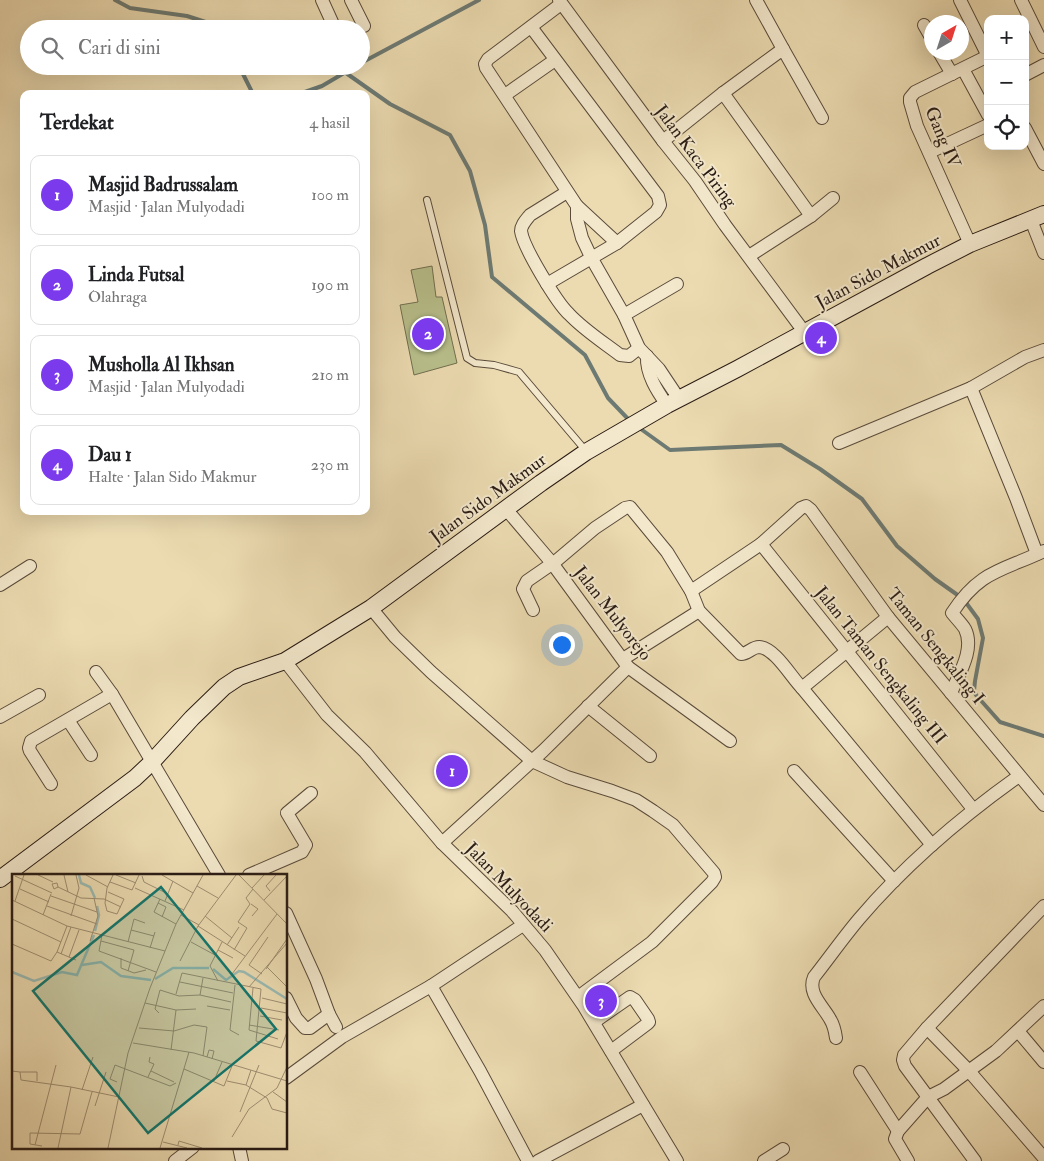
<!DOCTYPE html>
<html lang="id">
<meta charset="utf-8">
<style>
body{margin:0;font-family:"IM FELL Double Pica",serif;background:#f6f6f6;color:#202124}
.controls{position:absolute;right:15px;top:15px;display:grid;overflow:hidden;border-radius:10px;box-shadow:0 5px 20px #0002}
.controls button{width:45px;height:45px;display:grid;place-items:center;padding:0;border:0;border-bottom:1px solid #e0e0e0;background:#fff;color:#202124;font:25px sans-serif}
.compass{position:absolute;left:924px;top:15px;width:45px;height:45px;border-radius:50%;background:#fff;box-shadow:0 5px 20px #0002;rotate:39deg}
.you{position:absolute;left:561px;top:644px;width:18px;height:18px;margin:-12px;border:4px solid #fff;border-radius:50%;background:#1a73e8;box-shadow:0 0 0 8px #1a73e833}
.badge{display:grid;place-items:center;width:32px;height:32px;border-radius:50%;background:#7c3aed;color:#fff;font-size:16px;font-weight:700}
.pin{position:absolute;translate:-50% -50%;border:2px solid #fff;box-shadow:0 1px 5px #0006}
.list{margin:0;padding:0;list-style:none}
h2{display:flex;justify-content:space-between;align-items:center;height:65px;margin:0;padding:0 20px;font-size:21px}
h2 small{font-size:16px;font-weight:400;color:#757577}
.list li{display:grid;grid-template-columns:32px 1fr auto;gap:15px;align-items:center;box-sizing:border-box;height:80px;margin:0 10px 10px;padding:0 10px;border:1px solid #e0e0e0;border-radius:10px}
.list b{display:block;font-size:19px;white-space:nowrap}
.list p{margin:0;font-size:16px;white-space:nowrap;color:#757577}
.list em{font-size:16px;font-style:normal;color:#757577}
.icon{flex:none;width:28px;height:28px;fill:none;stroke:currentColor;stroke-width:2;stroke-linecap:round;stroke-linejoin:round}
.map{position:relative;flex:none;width:1044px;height:1161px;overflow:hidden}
.search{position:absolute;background:#fff;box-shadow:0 5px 20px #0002;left:20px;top:20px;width:350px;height:55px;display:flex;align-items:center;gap:12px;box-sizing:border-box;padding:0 18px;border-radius:28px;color:#757577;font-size:19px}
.panel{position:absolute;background:#fff;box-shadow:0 5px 20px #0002;left:20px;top:90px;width:350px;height:425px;border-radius:10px}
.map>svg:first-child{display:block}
.green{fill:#b8c08c;stroke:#706e50}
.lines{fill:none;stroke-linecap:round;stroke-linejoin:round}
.stream{stroke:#6d7a73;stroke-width:4}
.service-casing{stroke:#5a4b3b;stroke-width:8}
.minor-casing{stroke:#5a4b3b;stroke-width:14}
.secondary-casing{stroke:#291b14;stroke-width:18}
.service{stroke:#f3e8cc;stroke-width:6}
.minor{stroke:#f3e8cc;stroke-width:12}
.secondary{stroke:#f3e8cc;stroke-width:16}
.labels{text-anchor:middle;stroke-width:4;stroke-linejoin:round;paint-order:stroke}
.street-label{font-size:18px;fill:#291b14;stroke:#f3e8cc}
.inset-river{fill:none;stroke:#9abab3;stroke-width:2.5}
.inset-road{fill:none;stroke:#9e8e72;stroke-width:1}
.view{fill:#0f766e;fill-opacity:0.15;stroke:#0f766e;stroke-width:2.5}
.inset-edge{fill:none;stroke:#291b14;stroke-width:2.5}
</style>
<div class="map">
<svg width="1044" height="1161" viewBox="0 0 1044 1161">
<rect width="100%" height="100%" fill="#ecdbb1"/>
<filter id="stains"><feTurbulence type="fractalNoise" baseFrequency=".004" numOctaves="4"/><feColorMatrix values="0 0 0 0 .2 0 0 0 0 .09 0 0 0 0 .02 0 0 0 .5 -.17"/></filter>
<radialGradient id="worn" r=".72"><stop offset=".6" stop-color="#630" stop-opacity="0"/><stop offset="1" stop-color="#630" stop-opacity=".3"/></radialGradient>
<path class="green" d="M432,266L436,297H442L457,363L414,375L400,305L418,302L411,270Z"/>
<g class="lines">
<g class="stream">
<path d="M115,0L130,8L187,16L218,26L219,29"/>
<path d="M361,63L479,0"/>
<path d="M239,66L252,92L257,94"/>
<path d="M346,73L390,104L450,135L470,171L485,225L492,277L585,355L608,398L630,421"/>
<path d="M299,94L322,86L356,66"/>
<path d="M638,427L670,450L781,445L820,469L862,499L897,546L935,579L959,596L967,604L978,619L983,638L975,681L974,691L976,695L1000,722L1044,736"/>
</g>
<defs>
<path id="service" d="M427,200L467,358L475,363L494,365L519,372L586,451"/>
<g id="minor">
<path d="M322,0L332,22"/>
<path d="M351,0L364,26"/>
<path d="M559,0L663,141L695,181L725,225L805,333"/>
<path d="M756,0L783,49"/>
<path d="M960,0L988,56"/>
<path d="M1021,0L1044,47"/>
<path d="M561,4L488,59L485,64L486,68L577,206V219L582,238L592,259L624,315L639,348L659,369L679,399"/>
<path d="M924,25L932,39"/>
<path d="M531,27L658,196L660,205L656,212L617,243L547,284"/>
<path d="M939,52L952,74"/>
<path d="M963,69L988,115"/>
<path d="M1025,75L1044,65"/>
<path d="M723,93L811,216"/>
<path d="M505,95L555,60"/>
<path d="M1025,128L1044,164"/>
<path d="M663,141L723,93L783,49L822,118"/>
<path d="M930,152L988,125"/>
<path d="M567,192L530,215C526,220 521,225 521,231C523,247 557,303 569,314C584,330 603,342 620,355L629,356L639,348"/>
<path d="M577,206L617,243"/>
<path d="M1031,220L1044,253"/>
<path d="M970,244L917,126L910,102V98L915,92L988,56"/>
<path d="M749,256L811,216L833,198"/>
<path d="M624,315L677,284"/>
<path d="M647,356C646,374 657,391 667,405"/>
<path d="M971,388L1016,498L1037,554"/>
<path d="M839,443L971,388L1025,357L1044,350"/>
<path d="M506,509L552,563L628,667L730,741"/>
<path d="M761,544L973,809"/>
<path d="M0,585L30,566"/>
<path d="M691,591L761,544L801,508L806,506L811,510L888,617L1044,805"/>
<path d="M371,608L395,637L431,672L532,761L567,777L612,791L636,800L653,811L673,825L714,873L715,877L712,882L652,942L578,997"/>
<path d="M533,610L523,589L527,581L556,561L595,528L625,508L630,507L667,552L691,591L699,611L741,654C748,654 752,647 759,647C775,648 791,677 802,688"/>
<path d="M888,617L802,688L932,845"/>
<path d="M623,659L699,611"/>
<path d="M285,661L327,715L365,752L442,843L512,911L545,950L583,1005L677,1161"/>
<path d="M96,672L112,694"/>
<path d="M951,693C959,674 975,649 965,629C962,624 956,618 952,613C980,570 1002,571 1044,551"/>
<path d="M588,706L650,756"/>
<path d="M0,717L39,695"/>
<path d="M68,720L91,755"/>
<path d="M794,771L894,881"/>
<path d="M51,784L30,751L29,748L31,741L112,694L219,875"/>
<path d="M442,843L543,751L628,667"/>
<path d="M249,875L302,852L306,845L287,813L311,793"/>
<path d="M286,913L316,979L329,1014"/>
<path d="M431,986L480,1071L528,1161"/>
<path d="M286,998L296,1018L305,1028H310L329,1014L336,1027"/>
<path d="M594,1022L630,997L635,1000L648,1019L649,1022L647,1024L611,1051"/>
<path d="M927,1028L969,1071L1044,1158"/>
<path d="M1018,1031L1044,1062"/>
<path d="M836,1038C835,1031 834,1025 830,1019C823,1006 807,993 814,977C829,958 843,938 859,919C906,864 960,818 1019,776"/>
<path d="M860,1072L898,1131"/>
<path d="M286,1078L342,1037L431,986L523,925"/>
<path d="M239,1147L242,1161"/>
<path d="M175,1161L193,1147"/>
<path d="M538,1161L643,1105"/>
<path d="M764,1161L783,1149"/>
<path d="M908,1161L895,1139L898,1131L928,1097L944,1089L996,1051L1044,1006"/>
<path d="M975,1161L905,1066L903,1060L904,1055L927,1028L1044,906"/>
</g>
<path id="secondary" d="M0,879L135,778L151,763L192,718L224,687L239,677L285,661L371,608L541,483L586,452L667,405L737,369L927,266L970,244L1044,214"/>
</defs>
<use href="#service" class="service-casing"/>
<use href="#minor" class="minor-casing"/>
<use href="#secondary" class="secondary-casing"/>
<use href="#service" class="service"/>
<use href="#minor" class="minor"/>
<use href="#secondary" class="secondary"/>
</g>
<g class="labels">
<g class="street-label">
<text transform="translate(943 137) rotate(67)" y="6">Gang IV</text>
<text transform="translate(696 156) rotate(53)" y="6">Jalan Kaca Piring</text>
<text transform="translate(878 271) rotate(-28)" y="6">Jalan Sido Makmur</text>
<text transform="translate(488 498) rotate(-36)" y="6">Jalan Sido Makmur</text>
<text transform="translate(613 613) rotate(52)" y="6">Jalan Mulyorejo</text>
<text transform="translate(936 646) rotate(51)" y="6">Taman Sengkaling I</text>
<text transform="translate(881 665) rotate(51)" y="6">Jalan Taman Sengkaling III</text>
<text transform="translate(509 887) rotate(46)" y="6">Jalan Mulyodadi</text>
</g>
</g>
<g transform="translate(12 874)">
<rect width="275" height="275" fill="#ecdbb1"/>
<path class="inset-river" d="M67,1L69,9L78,13L83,24M83,57L87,41L85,32M70,91L89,88L109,102L139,106M201,95L214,106L227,97L232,98L275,125M0,98L22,107L50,98L65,101L82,61M143,105L161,94H197"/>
<path class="inset-road" d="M26,1L41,8M52,1L56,18M74,1L96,13M104,1L124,9M150,1L181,19M227,1L275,50M3,2L40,19M130,2L132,8L156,20M98,8L120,16L127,1M185,12L206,24M46,13L45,9L40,10L42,15L46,13L69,24L92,25L109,33M123,14L172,36M240,14L252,1M8,15L37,28M258,17L254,12L264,1M96,18L112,25L105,40L95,37L93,29L95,14L101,1M39,22L85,38M148,25L142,38L164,50M0,26L55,52L153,77M252,26L275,2M3,27L12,1M153,27L161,7M146,29L154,33L150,43M239,30L246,35L240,42M35,32L85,50M31,41L39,20M169,41L187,51M59,42L67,14L64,1M193,42L220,64M0,45L49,68M55,52L45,78L64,86M186,52L233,82M119,56L142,62M90,61L87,77L144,98M78,67L86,42L82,24M89,67L122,76L116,97M116,68L122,45L133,49M179,68L203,81M0,70L39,87L45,78M215,71L227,53M138,74L143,58M206,76L221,84M222,76L235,54L226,48L238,30L234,24L241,15M49,80L59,53M57,83L67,56M109,84V94L122,99L134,96M168,87L186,52L224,1M255,93L275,113M254,95L275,65M220,100L265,40M250,100L237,91L256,63M191,104L188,121L219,128M206,107L198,92L210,68M168,108L221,119M223,111L218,156L227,161M237,113L275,69M241,114L237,156L266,165M164,120L170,99L249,115L244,167L269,174L275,158M250,124L275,130M133,129L164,136L184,135M195,132L218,136M249,134L275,139M147,139L143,135L148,116L167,122L188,121M248,142L270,146M237,151L267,156M127,154L162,157L182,151L195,153L191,182M121,169L182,179L275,207M159,176L164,136M195,183L197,176L202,177L200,185M172,195L212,212L220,192M239,196L234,211L255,224L260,235L275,239M0,197L8,198L9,206L59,213M139,197L162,208M8,198H25V207M136,203L142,190L137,188L138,183M202,207L210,188M215,207L234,211M105,208L98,205L103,191L158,212L164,209M70,216L81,183M261,218L275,228M83,232L94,198M228,238L247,191M220,263L237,235L265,214L275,193M151,268L175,274M23,271L44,191M166,271L167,267L190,274M30,272L18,270V259L68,260L80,218M46,274L59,213L107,223M96,274L116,179L138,114L164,50L191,1M148,274L177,178"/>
<path class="view" d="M149,13L264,155L136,259L21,117Z"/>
<rect width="275" height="275" class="inset-edge"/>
</g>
<rect width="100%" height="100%" filter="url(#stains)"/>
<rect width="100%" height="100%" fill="url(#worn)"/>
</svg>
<div class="controls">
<button>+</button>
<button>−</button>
<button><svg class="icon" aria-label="locate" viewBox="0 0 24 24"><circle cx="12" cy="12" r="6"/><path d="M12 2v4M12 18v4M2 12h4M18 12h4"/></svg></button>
</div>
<svg class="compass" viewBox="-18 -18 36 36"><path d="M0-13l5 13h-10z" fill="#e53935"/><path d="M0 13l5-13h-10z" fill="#757577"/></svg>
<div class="you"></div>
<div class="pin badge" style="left:452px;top:771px">1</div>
<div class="pin badge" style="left:428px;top:334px">2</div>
<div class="pin badge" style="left:601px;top:1001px">3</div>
<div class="pin badge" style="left:821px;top:338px">4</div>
<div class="search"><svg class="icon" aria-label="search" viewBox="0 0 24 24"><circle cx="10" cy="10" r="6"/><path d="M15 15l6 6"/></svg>Cari di sini</div>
<section class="panel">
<h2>Terdekat<small>4 hasil</small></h2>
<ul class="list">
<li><span class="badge">1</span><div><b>Masjid Badrussalam</b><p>Masjid · Jalan Mulyodadi</p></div><em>100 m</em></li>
<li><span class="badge">2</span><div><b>Linda Futsal</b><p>Olahraga</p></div><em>190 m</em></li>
<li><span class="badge">3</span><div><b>Musholla Al Ikhsan</b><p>Masjid · Jalan Mulyodadi</p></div><em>210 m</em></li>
<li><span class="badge">4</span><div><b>Dau 1</b><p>Halte · Jalan Sido Makmur</p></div><em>230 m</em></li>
</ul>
</section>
</div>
